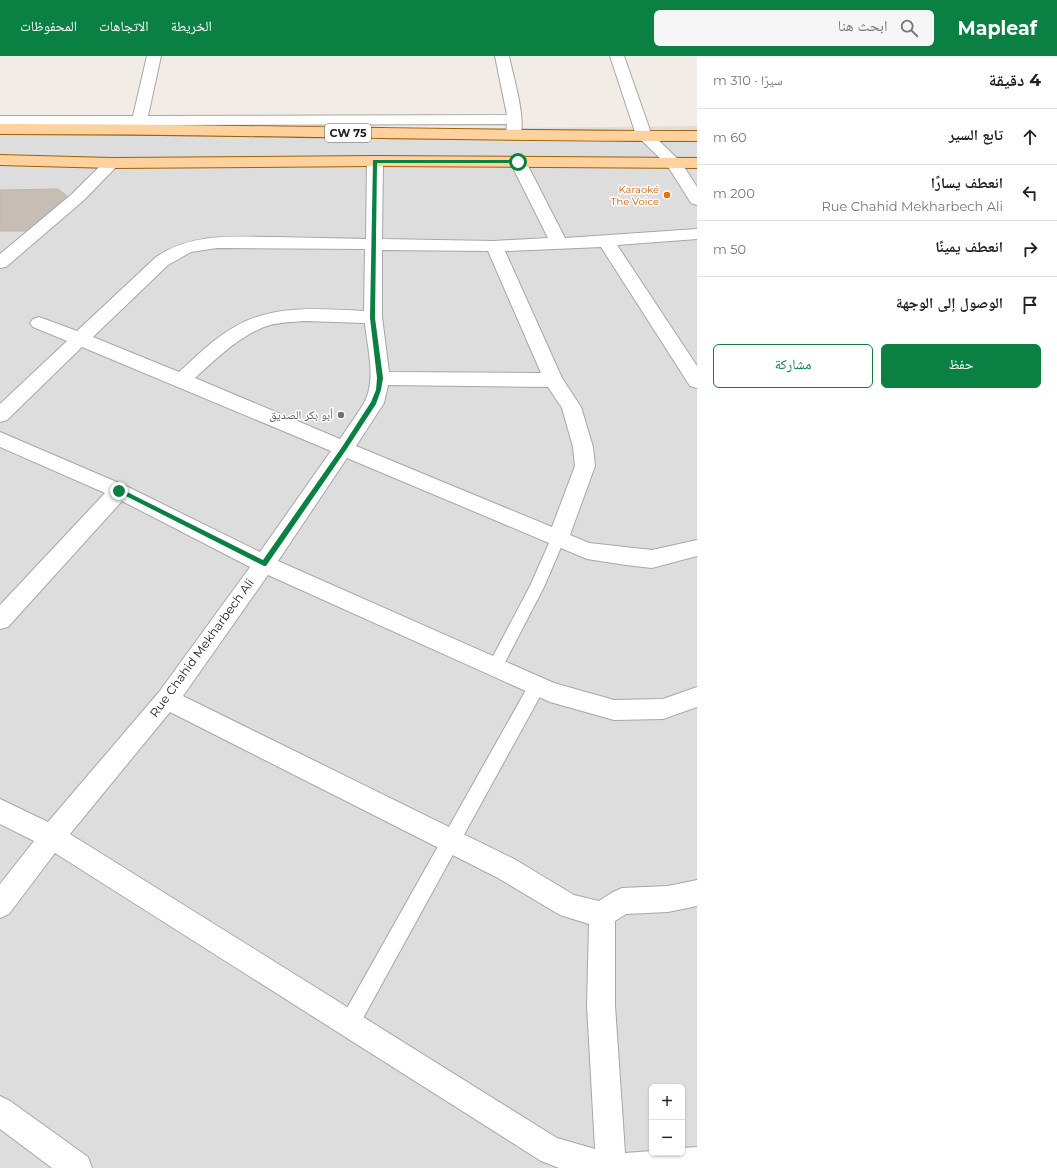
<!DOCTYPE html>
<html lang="ar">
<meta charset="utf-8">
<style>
body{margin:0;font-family:Montserrat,"Noto Naskh Arabic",sans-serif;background:#f6f6f6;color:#222;direction:rtl}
.controls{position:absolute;right:12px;bottom:12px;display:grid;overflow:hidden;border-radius:6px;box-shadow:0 1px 3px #0004}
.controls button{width:36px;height:36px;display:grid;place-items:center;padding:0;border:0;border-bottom:1px solid #e0e0e0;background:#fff;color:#222;font:20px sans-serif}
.stop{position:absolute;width:12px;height:12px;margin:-9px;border:3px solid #0b8043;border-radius:50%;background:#fff}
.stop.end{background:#0b8043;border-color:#fff;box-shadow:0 1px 4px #0008}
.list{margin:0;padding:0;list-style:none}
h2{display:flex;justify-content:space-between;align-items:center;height:52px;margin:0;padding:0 16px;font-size:17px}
h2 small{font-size:13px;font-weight:400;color:#767676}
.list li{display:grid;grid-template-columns:26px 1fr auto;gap:12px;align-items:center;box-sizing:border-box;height:56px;padding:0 16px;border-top:1px solid #e0e0e0}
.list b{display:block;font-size:15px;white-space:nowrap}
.list p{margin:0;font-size:13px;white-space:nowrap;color:#767676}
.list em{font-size:13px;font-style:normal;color:#767676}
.actions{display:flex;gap:8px;padding:12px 16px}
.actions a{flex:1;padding:9px 0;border:1px solid #0b8043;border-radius:6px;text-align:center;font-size:14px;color:#0b8043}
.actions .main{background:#0b8043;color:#fff}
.icon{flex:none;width:22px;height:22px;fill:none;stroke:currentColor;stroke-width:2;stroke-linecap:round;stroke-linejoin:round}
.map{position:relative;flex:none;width:697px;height:1112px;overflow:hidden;direction:ltr}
header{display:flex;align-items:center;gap:24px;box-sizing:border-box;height:56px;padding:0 20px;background:#0b8043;color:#fff}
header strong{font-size:19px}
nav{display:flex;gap:22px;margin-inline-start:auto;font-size:14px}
.search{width:280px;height:36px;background:#f6f6f6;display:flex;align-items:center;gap:10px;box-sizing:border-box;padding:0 14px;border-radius:6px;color:#767676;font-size:15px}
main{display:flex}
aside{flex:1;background:#fff}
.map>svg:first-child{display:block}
.residential{fill:#dedddd;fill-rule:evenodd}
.building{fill:#c6bdb5;stroke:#c4b3a8}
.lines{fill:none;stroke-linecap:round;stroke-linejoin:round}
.service-casing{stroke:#a7a7a7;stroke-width:2}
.minor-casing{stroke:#a7a7a7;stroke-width:2}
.primary-casing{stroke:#9d6300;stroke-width:2}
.service{fill:#fff;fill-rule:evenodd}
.minor{fill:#fff;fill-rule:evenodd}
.primary{fill:#ffd19e;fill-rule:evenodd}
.route{fill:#0b8043}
.food-dot{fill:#e8710a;stroke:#fff;stroke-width:1.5}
.worship-dot{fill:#6b7280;stroke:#fff;stroke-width:1.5}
.labels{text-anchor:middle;stroke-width:3;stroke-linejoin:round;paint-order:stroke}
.far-food-label{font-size:10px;fill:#c56008;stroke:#fff;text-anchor:end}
.shield{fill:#fff;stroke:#636363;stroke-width:1}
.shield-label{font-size:11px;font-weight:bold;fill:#202020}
.worship-label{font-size:12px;fill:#5b616d;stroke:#fff;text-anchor:end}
.street-label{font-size:12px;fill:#202020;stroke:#fff}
</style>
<header>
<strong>Mapleaf</strong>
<div class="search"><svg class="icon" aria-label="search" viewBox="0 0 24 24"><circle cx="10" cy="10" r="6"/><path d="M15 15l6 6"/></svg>ابحث هنا</div>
<nav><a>الخريطة</a><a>الاتجاهات</a><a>المحفوظات</a></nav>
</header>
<main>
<aside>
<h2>4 دقيقة<small>سيرًا · 310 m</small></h2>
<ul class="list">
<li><svg class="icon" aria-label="ahead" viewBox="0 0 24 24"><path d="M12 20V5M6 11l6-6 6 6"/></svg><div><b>تابع السير</b></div><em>60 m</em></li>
<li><svg class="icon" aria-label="left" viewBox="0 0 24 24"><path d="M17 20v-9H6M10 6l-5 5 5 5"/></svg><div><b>انعطف يسارًا</b><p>Rue Chahid Mekharbech Ali</p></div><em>200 m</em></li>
<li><svg class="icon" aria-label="right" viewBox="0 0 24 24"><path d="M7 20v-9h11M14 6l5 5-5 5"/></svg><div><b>انعطف يمينًا</b></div><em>50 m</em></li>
<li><svg class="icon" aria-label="arrive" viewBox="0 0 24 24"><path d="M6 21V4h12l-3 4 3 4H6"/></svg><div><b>الوصول إلى الوجهة</b></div></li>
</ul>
<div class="actions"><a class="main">حفظ</a><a>مشاركة</a></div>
</aside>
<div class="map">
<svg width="697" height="1112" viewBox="0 0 697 1112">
<rect width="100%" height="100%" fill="#f1ede6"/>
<path class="residential" d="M697,70V1112H0V77ZM652,1031H682V1097H652Z"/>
<path class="building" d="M58,133L67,140L27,175H0V134Z"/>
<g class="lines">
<defs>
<g id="service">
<path d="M558,476L563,478L565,482L544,531L500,616L495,618L490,616L487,611L490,606L530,530L553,478Z"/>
<path d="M537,623L543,625L545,630L543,635L356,975L349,977L342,975L340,968L342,961L531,625Z"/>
</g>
<g id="minor">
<path d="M147,0H161L148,60L507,59L495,0H509C512,16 528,68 519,80L514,82L509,80L506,77L507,68L146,69L143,76L138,78L133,76L130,73L131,69L0,70V60H133Z"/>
<path d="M610,0H624L651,77L681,106L697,131V149L691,147L667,109L636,79Z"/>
<path d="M375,100L381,102L383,105L382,183L494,185L548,182L510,106L512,103L518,101L524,103L526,106L565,182L697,173V183L617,189L697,310V332L690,330L601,191L505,195L562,322L581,351L593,391L595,410L570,479L589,487L652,494L697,484V500L652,512L626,509L587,503L347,402L278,505L554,627L614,644L663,643L697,631V651L663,663L614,664L550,646L268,519L183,640L516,804L574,839L599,845L613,836L622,832L668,830L697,824V850L668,856L626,858L615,865V949L625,1097L652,1095V1097H682V1092L697,1091V1112H559L541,1105L55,797L9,858L0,862V828L34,785L0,768V743L48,766L159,636L250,511L122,445L8,571L0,573V549L105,437L0,391V376L126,430L260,496L331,395L82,291L7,364L0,366V348L67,285L33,271L30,267L33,263L39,261L77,275L156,201C193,176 235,181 277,181C307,182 336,182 366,183L367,105L369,102ZM217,192L365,193L364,255C321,253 275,248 236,270C214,282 197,300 179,316L93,281L168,209L191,196ZM382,194L488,195L541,317L389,316L382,261ZM306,265L365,267C367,291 377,324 364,347C357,359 348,371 340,383L195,322C216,303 237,282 264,271C277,266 292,266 306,265ZM388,329L548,331L562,352L573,391L575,410L552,471L356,390L384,347ZM170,656L498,822L560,859L589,868L587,949L595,1093L557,1082L70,778Z"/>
<path d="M112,102L118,104L120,107L84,144L6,211L0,212V198L72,138L106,104Z"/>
<path d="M0,1040L10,1045L88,1101L92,1112H52L0,1073Z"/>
</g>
<g id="primary">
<path d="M0,68C232,68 465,75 697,75V85C465,85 232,78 0,78Z"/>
<path d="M0,99L112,102L375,100L697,102V112L375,110L112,112L0,109Z"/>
</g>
</defs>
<use href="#service" class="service-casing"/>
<use href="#minor" class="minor-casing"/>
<use href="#primary" class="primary-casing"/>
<use href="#service" class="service"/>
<use href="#minor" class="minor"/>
<use href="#primary" class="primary"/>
</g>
<path class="route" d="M373,104H518L520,106L518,107H377L375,262L383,322L381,334L376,348L346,394L266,510H264L116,435L119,433H121L263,504L342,391L371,346L376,334L377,322L370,262Z"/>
<circle class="food-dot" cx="667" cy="139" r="4"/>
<circle class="worship-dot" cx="341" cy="359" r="4"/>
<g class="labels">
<g class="far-food-label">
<text x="659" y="137">Karaoké<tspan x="659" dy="12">The Voice</tspan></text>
</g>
<rect class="shield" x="325" y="68" width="46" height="18" rx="3"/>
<g class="shield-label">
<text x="348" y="81">CW 75</text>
</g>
<g class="worship-label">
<text x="333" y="363">أبو بكر الصديق</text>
</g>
<g class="street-label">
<text transform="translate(202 592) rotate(-54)" y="4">Rue Chahid Mekharbech Ali</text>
</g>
</g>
</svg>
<div class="controls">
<button>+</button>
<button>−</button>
</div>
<div class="stop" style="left:518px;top:106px"></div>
<div class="stop end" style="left:119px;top:435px"></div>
</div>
</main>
